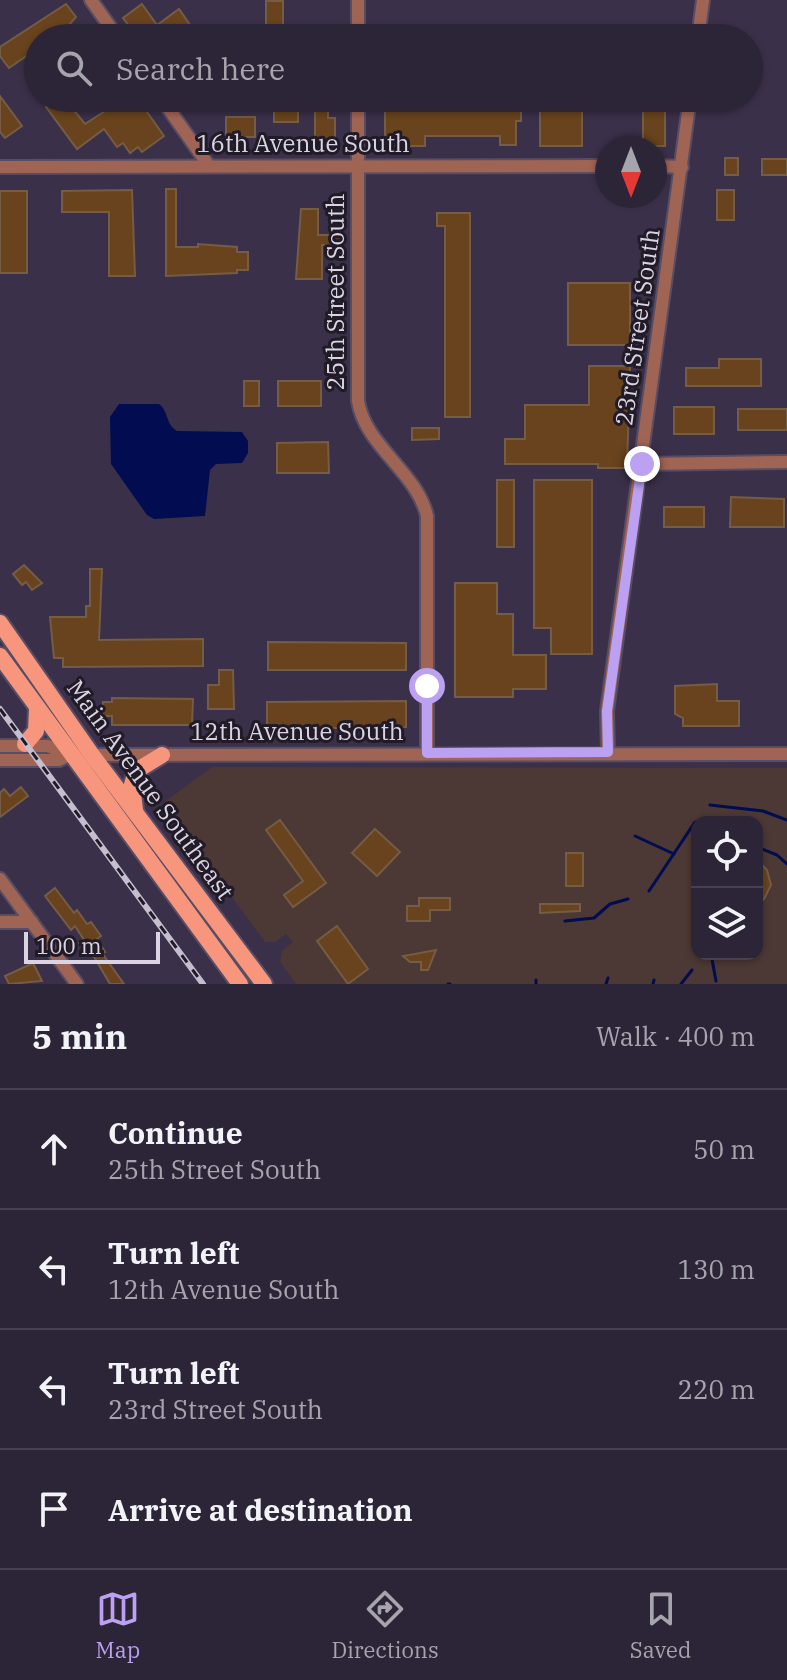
<!DOCTYPE html>
<meta charset="utf-8">
<style>
body{margin:0;font-family:"IBM Plex Serif",serif;background:#342c3f;color:#f1f3f6}
.controls{position:absolute;right:24px;bottom:24px;display:grid;overflow:hidden;border-radius:16px;box-shadow:0 2px 6px #0004}
.controls button{width:72px;height:72px;display:grid;place-items:center;padding:0;border:0;border-bottom:2px solid #484152;background:#2c2437;color:#f1f3f6;font:40px sans-serif}
.compass{position:absolute;left:595px;top:136px;width:72px;height:72px;border-radius:50%;background:#2c2437;box-shadow:0 2px 6px #0004;rotate:180deg}
.scale{position:absolute;left:24px;bottom:20px;width:136px;box-sizing:border-box;padding-left:8px;border:4px solid #d9d3e3;border-top:0;font-size:22px;line-height:28px;white-space:nowrap;color:#d9d3e3;-webkit-text-stroke:6px #201b26;paint-order:stroke}
.stop{position:absolute;width:24px;height:24px;margin:-18px;border:6px solid #bca0f2;border-radius:50%;background:#fff}
.stop.end{background:#bca0f2;border-color:#fff;box-shadow:0 2px 8px #0008}
.list{margin:0;padding:0;list-style:none}
h2{display:flex;justify-content:space-between;align-items:center;height:104px;margin:0;padding:0 32px;font-size:34px}
h2 small{font-size:26px;font-weight:400;color:#a6a4ad}
.list li{display:grid;grid-template-columns:52px 1fr auto;gap:24px;align-items:center;box-sizing:border-box;height:120px;padding:0 32px;border-top:2px solid #484152}
.list b{display:block;font-size:30px;white-space:nowrap}
.list p{margin:0;font-size:26px;white-space:nowrap;color:#a6a4ad}
.list em{font-size:26px;font-style:normal;color:#a6a4ad}
.icon{flex:none;width:44px;height:44px;fill:none;stroke:currentColor;stroke-width:2;stroke-linecap:round;stroke-linejoin:round}
.map{position:relative;flex:none;width:787px;height:984px;overflow:hidden}
.search{position:absolute;background:#2c2437;box-shadow:0 2px 6px #0004;left:24px;right:24px;top:24px;height:88px;display:flex;align-items:center;gap:20px;box-sizing:border-box;padding:0 28px;border-radius:44px;color:#a6a4ad;font-size:30px}
.sheet{height:584px;background:#2c2437}
nav{display:flex;justify-content:space-around;align-items:center;box-sizing:border-box;height:112px;border-top:2px solid #484152;background:#2c2437;font-size:22px;color:#a6a4ad}
nav a{display:grid;justify-items:center;gap:4px}
nav .on{color:#bca0f2}
.map>svg:first-child{display:block}
.industrial{fill:#4c3834;fill-rule:evenodd}
.water{fill:#010c51}
.lines{fill:none;stroke-linecap:round;stroke-linejoin:round}
.stream{stroke:#010c51;stroke-width:3}
.building{fill:#68431d;stroke:#745c45;stroke-width:2}
.minor-casing{stroke:#574d65;stroke-width:16}
.major-casing{stroke:#574d65;stroke-width:20}
.minor{stroke:#a06454;stroke-width:12}
.major{stroke:#f8967d;stroke-width:16}
.rail-casing{stroke:#c4becf;stroke-width:6}
.rail{stroke:#201b26;stroke-width:3;stroke-dasharray:9;stroke-linecap:butt}
.route{stroke:#bca0f2;stroke-width:10}
.labels{text-anchor:middle;stroke-width:6;stroke-linejoin:round;paint-order:stroke}
.street-label{font-size:24px;fill:#d9d3e3;stroke:#201b26}
</style>
<div class="map">
<svg width="787" height="984" viewBox="0 0 787 984">
<rect width="100%" height="100%" fill="#3b3049"/>
<path class="industrial" d="M212,767L787,768V984H296L280,962L282,951L293,942L286,934L275,942H265L163,803ZM697,822H757V954H697Z"/>
<path class="water" d="M119,404H159C169,411 165,424 177,431L242,432L248,441V453L242,463L216,464L210,470L205,516L154,519L147,515L111,464L110,417Z"/>
<g class="lines">
<g class="stream">
<path d="M710,805L763,811L787,820"/>
<path d="M635,836L674,854"/>
<path d="M757,847L777,855L787,864"/>
<path d="M649,891L695,822"/>
<path d="M565,921L594,918L610,904L628,899"/>
<path d="M711,954L716,981"/>
<path d="M448,984H450"/>
<path d="M536,984V980"/>
<path d="M606,984L608,978"/>
<path d="M653,984L654,980"/>
<path d="M681,984L692,970"/>
</g>
</g>
<g class="building">
<rect x="266" y="1" width="17" height="37"/>
<path d="M66,4L76,17L69,25L52,38H38V48L9,68L0,56V47Z"/>
<path d="M142,4L157,25L179,9L197,35L193,38H146L140,29L134,33L123,18Z"/>
<rect x="613" y="27" width="22" height="11"/>
<path d="M0,96L22,126L5,138L0,132Z"/>
<path d="M58,98H64L85,124L105,111L96,98H137L164,136L142,152L138,147L130,153L123,143L117,147L104,129L77,149L46,107Z"/>
<path d="M385,98H422V110H500V101H521V121H516V145H500V136H425V146H385Z"/>
<rect x="540" y="98" width="42" height="48"/>
<path d="M624,98H665V146H643V111H624Z"/>
<path d="M315,100H328V118H335V142H328V146H315Z"/>
<rect x="274" y="101" width="24" height="21"/>
<rect x="226" y="117" width="29" height="20"/>
<rect x="725" y="158" width="13" height="17"/>
<rect x="762" y="159" width="25" height="16"/>
<path d="M166,189H176V247H198V244L237,247V252H248V270H237V273L166,276Z"/>
<path d="M132,190L135,276H109V212H62V191Z"/>
<rect x="717" y="190" width="17" height="30"/>
<rect x="0" y="191" width="27" height="82"/>
<path d="M301,209H318V235H341V245H322V279H296Z"/>
<path d="M437,213H470V417H445V226H437Z"/>
<rect x="568" y="283" width="62" height="62"/>
<path d="M719,359H761V386H686V368H719Z"/>
<path d="M589,366H630L627,468H598V464H505V439H525V405H589Z"/>
<rect x="244" y="381" width="15" height="25"/>
<rect x="278" y="381" width="43" height="25"/>
<rect x="674" y="407" width="40" height="27"/>
<rect x="738" y="409" width="49" height="21"/>
<path d="M412,428H439V439L412,440Z"/>
<path d="M328,442L329,473H277V443Z"/>
<rect x="497" y="480" width="17" height="67"/>
<path d="M534,480H592V654H551V628H534Z"/>
<path d="M731,497L784,499V527H730Z"/>
<rect x="664" y="507" width="40" height="20"/>
<path d="M24,565L42,583L32,590L26,582L22,585L13,574Z"/>
<path d="M90,569H102L99,640L203,639V666L63,667V658H54L50,617H86V606H90Z"/>
<path d="M455,583H497V614H513V655H546V689H513V697H455Z"/>
<path d="M268,642L406,643V670H268Z"/>
<path d="M219,670H233L234,709H208V685H219Z"/>
<path d="M717,684V701H739V726H683V718L675,714V686Z"/>
<path d="M112,698L193,699L192,725H112V716H103V702H112Z"/>
<path d="M406,701V727L267,729V702Z"/>
<path d="M21,787L28,796L0,817V793L4,789L10,796Z"/>
<path d="M280,820L326,883L293,907L284,895L303,881L266,830Z"/>
<path d="M375,829L400,852L377,876L352,853Z"/>
<rect x="566" y="853" width="17" height="33"/>
<path d="M757,860L767,870L771,885L764,899L757,905Z"/>
<path d="M55,888L74,913L77,910L87,924L91,922L101,936L97,939L105,952L102,953L124,984H110L90,950L86,953L79,943L84,940L75,926L71,930L45,896Z"/>
<path d="M419,898H450V910H430V921H407V906H419Z"/>
<path d="M540,904H580V911L540,913Z"/>
<path d="M337,926L368,969L348,984L317,941Z"/>
<path d="M436,950L428,970H421V962H410L403,956Z"/>
<path d="M33,963L42,981L9,984L5,976Z"/>
</g>
<g class="lines">
<defs>
<g id="minor">
<path d="M91,0L118,38"/>
<path d="M358,0V38"/>
<path d="M698,38L703,0"/>
<path d="M161,98L209,166"/>
<path d="M358,98V401C365,446 417,472 427,516V753"/>
<path d="M655,166L682,167"/>
<path d="M0,167L607,166"/>
<path d="M642,464L787,462"/>
<path d="M0,746H48L69,755"/>
<path d="M608,752L607,711L690,98"/>
<path d="M0,760H59L69,755L787,754"/>
<path d="M0,879L77,984"/>
<path d="M0,922H32"/>
</g>
<g id="major">
<path d="M0,623L92,755L264,984"/>
<path d="M0,656L240,984"/>
<path d="M25,744L36,731L37,709"/>
<path d="M135,810L132,785L136,771L162,755"/>
</g>
</defs>
<use href="#minor" class="minor-casing"/>
<use href="#major" class="major-casing"/>
<use href="#minor" class="minor"/>
<use href="#major" class="major"/>
<defs>
<path id="rail" d="M0,709L203,984"/>
</defs>
<use href="#rail" class="rail-casing"/>
<use href="#rail" class="rail"/>
</g>
<g class="lines">
<path class="route" d="M427,686V753L608,752L607,711L642,464"/>
</g>
<g class="labels">
<g class="street-label">
<text x="303" y="152">16th Avenue South</text>
<text transform="translate(336 292) rotate(-90)" y="8">25th Street South</text>
<text transform="translate(638 327) rotate(-82)" y="8">23rd Street South</text>
<text x="297" y="740">12th Avenue South</text>
<text transform="translate(150 790) rotate(54)" y="8">Main Avenue Southeast</text>
</g>
</g>
</svg>
<div class="controls">
<button><svg class="icon" aria-label="locate" viewBox="0 0 24 24"><circle cx="12" cy="12" r="6"/><path d="M12 2v4M12 18v4M2 12h4M18 12h4"/></svg></button>
<button><svg class="icon" aria-label="layers" viewBox="0 0 24 24"><path d="M12 4l9 5-9 5-9-5zM3 14l9 5 9-5"/></svg></button>
</div>
<svg class="compass" viewBox="-18 -18 36 36"><path d="M0-13l5 13h-10z" fill="#e53935"/><path d="M0 13l5-13h-10z" fill="#a6a4ad"/></svg>
<div class="scale">100 m</div>
<div class="stop" style="left:427px;top:686px"></div>
<div class="stop end" style="left:642px;top:464px"></div>
<div class="search"><svg class="icon" aria-label="search" viewBox="0 0 24 24"><circle cx="10" cy="10" r="6"/><path d="M15 15l6 6"/></svg>Search here</div>
</div>
<section class="sheet">
<h2>5 min<small>Walk · 400 m</small></h2>
<ul class="list">
<li><svg class="icon" aria-label="ahead" viewBox="0 0 24 24"><path d="M12 20V5M6 11l6-6 6 6"/></svg><div><b>Continue</b><p>25th Street South</p></div><em>50 m</em></li>
<li><svg class="icon" aria-label="left" viewBox="0 0 24 24"><path d="M17 20v-9H6M10 6l-5 5 5 5"/></svg><div><b>Turn left</b><p>12th Avenue South</p></div><em>130 m</em></li>
<li><svg class="icon" aria-label="left" viewBox="0 0 24 24"><path d="M17 20v-9H6M10 6l-5 5 5 5"/></svg><div><b>Turn left</b><p>23rd Street South</p></div><em>220 m</em></li>
<li><svg class="icon" aria-label="arrive" viewBox="0 0 24 24"><path d="M6 21V4h12l-3 4 3 4H6"/></svg><div><b>Arrive at destination</b></div></li>
</ul>
</section>
<nav>
<a class="on"><svg class="icon" aria-label="map" viewBox="0 0 24 24"><path d="M3 6l6-2 6 2 6-2v14l-6 2-6-2-6 2zM9 4v14M15 6v14"/></svg>Map</a>
<a><svg class="icon" aria-label="directions" viewBox="0 0 24 24"><path d="M12 3l9 9-9 9-9-9zM9 14v-3h6M13 9l2 2-2 2"/></svg>Directions</a>
<a><svg class="icon" aria-label="saved" viewBox="0 0 24 24"><path d="M7 4h10v16l-5-4-5 4z"/></svg>Saved</a>
</nav>
